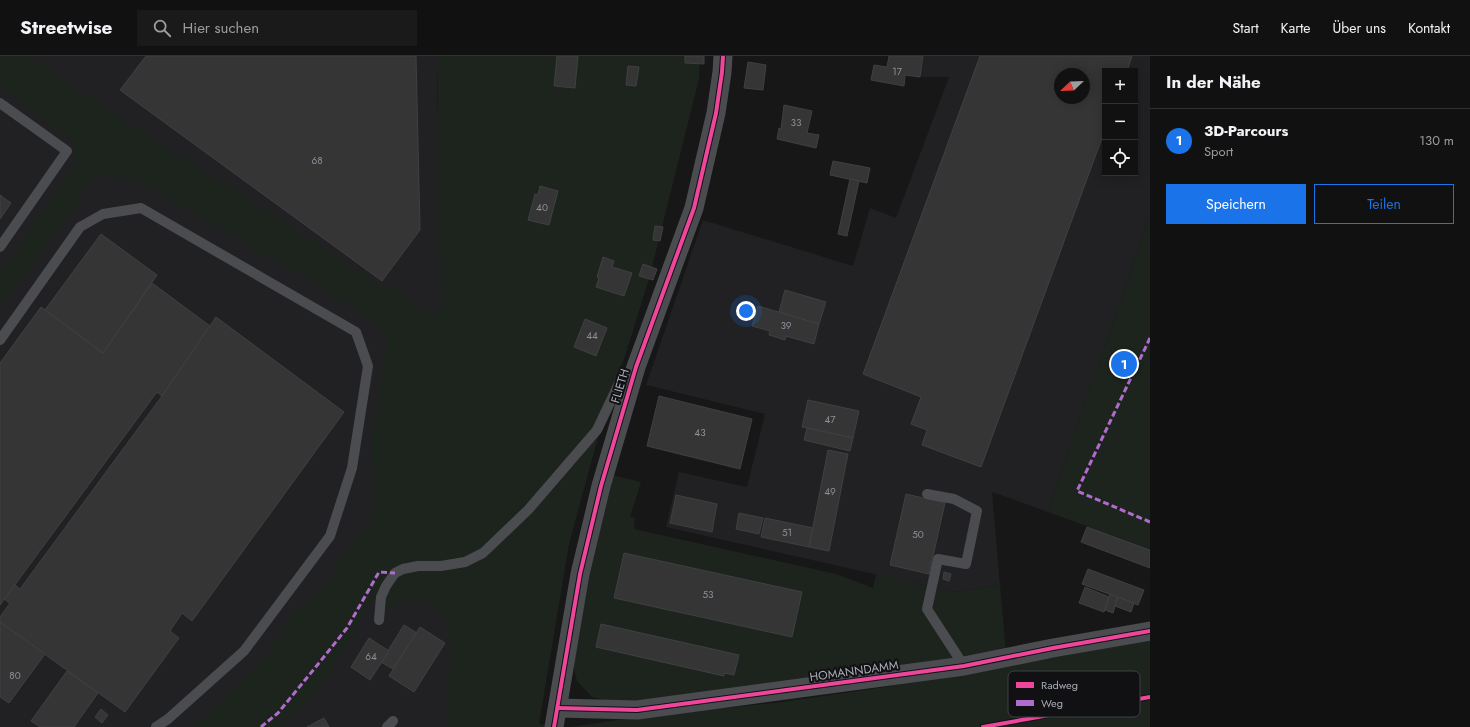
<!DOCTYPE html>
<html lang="de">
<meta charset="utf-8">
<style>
body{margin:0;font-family:Jost,sans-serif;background:#1a1a1a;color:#f1f3f6}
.controls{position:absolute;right:12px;top:12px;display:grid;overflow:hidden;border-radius:0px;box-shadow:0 2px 10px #0003}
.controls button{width:36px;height:36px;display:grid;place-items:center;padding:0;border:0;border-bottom:1px solid #303131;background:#111;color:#f1f3f6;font:20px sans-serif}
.compass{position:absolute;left:1054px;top:12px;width:36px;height:36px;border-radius:50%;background:#111;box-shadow:0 2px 10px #0003;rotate:247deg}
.you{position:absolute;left:746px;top:255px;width:14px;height:14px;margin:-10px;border:3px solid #fff;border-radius:50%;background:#1a73e8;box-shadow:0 0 0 6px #1a73e833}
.badge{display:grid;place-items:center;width:26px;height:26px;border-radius:50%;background:#1a73e8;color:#fff;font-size:13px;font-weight:700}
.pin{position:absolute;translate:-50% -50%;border:2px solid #fff;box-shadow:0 1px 4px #0006}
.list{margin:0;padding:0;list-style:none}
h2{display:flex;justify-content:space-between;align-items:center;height:52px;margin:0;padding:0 16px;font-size:17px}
h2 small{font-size:13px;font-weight:400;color:#9c9d9f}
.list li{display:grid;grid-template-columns:26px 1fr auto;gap:12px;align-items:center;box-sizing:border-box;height:64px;padding:0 16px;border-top:1px solid #303131}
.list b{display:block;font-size:15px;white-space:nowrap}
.list p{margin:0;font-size:13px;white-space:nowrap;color:#9c9d9f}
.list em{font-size:13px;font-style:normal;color:#9c9d9f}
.actions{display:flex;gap:8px;padding:12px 16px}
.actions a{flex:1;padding:9px 0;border:1px solid #1a73e8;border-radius:0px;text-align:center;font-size:14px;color:#1a73e8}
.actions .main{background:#1a73e8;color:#fff}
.icon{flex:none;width:22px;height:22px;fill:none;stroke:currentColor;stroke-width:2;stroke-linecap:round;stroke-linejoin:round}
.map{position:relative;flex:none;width:1150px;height:671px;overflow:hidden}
header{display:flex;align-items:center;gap:24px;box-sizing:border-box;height:56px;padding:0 20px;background:#111;border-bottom:1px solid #303131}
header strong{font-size:19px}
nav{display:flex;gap:22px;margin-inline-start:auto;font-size:14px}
.search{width:280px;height:36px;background:#1a1a1a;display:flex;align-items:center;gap:10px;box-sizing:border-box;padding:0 14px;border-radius:0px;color:#9c9d9f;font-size:15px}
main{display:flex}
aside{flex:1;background:#111}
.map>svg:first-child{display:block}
.built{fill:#212123;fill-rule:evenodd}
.green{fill:#1d241e}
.building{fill:#353536;stroke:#3f4043;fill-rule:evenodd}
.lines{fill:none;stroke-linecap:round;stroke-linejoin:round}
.lane{stroke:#4b4c50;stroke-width:10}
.street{stroke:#4b4c50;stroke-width:19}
.quiet{stroke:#b06ccc;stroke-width:3;stroke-dasharray:6 3;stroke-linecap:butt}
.cycleway-casing{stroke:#111113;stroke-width:6}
.cycleway{stroke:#ed469a;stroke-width:4}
.labels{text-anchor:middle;stroke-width:4;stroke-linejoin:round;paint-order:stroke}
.number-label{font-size:10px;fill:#8b8f98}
.street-label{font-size:12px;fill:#a8adb8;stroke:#111113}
.key{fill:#111113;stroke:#3e4045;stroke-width:1}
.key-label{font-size:11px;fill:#a8adb8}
</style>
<header>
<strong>Streetwise</strong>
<div class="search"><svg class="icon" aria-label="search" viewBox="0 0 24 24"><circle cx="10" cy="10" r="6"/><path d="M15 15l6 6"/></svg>Hier suchen</div>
<nav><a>Start</a><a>Karte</a><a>Über uns</a><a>Kontakt</a></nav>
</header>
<main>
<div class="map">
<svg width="1150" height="671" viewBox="0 0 1150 671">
<rect width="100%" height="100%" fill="#171717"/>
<g class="built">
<path d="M0,0H437V43L470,515L483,671H0Z"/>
<path d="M923,0H1150V159L1048,456L992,436L1000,529L954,536L666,471L679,416L747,431L765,358L646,329L703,164L853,210L870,152L896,162L949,21H920ZM1105,15H1135V117H1105ZM1060,18H1084V42H1060Z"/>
</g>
<g class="green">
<path d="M0,0H27L385,232L389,228L422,255L441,254L437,0H700L699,23L649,223L625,300L607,348L569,488L539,668L563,671H449L445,646L451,605L448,573L441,557L422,545L404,544L390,551L373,542L345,592L316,637L283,671H193L241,625L279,583L292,556L319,535L376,454L371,386L389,276L319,230L133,123L96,120L0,254V218L76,106L73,85L0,31Z"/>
<path d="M1150,159V493L1048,456Z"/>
<path d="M612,419L641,426L630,461L635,462L634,473L836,518L873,532L876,518L954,536L1000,529L1006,597L713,638L614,647L592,641L577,625L573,609L583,520Z"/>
<path d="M1150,583V671H570L653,659L775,647L879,632L1046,603Z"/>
</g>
<g class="building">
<path d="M146,0H416L420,174L382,225L120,34Z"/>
<path d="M557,0H578L575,32L554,30Z"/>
<path d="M685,0H704V8L685,7Z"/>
<path d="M889,0H923L920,21L905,19L904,30L871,24L874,9L887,11Z"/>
<path d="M980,0H1132L1127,15H1105V74L981,411L922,389L927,374L911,368L921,341L863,318ZM1060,18H1084V42H1060Z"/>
<path d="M748,6L766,9L763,34L744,32Z"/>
<path d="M628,10L639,11L636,30L626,29Z"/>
<path d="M784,49L812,55L807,77L819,79L816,92L777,83L779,72L781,73Z"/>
<path d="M833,105L870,112L867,127L830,119Z"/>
<path d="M850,123L859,125L847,180L838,178Z"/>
<path d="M540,130L558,135L549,169L528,164L535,138L538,139Z"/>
<path d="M0,139L11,147L0,163Z"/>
<path d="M655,170L663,171L660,185L653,184Z"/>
<path d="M101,178L157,219L103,297L45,254Z"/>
<path d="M603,201L614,205L612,211L632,217L624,240L596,231L599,222L597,221Z"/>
<path d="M643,208L657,213L653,224L639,220Z"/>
<path d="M152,227L210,270L162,340L157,336L0,549V307L41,251L103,297Z"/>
<path d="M785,234L826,246L819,268L779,256Z"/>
<path d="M758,250L819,268L814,288L786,280L785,284L769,279L770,275L752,270Z"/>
<path d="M216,261L344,356L192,565L182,557L170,575L179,582L125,656L0,566V561L10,547L4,543L15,529L20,533L162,340Z"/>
<path d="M585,263L607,272L596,300L574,291Z"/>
<path d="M659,340L752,363L740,413L647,390Z"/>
<path d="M808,344L859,355L853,382L802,371Z"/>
<path d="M807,372L853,382L850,395L804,384Z"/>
<path d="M828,394L848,398L829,495L809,491Z"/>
<path d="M906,438L945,447L929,518L890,509Z"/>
<path d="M676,439L717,448L712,476L670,467Z"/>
<path d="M739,457L763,462L759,478L736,473Z"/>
<path d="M765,462L813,472L809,491L761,481Z"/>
<path d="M1087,471L1150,494V512L1081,486Z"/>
<path d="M624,497L802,536L792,581L614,542Z"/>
<path d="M1088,513L1144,534L1138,549L1082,528Z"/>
<path d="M944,516L951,518L949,525L943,523Z"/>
<path d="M1085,531L1109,541L1104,556L1079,547Z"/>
<path d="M1110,538L1118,541L1113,557L1105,554Z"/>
<path d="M1118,541L1134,547L1131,556L1115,550Z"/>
<path d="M0,566L45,598L9,647L0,641Z"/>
<path d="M601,568L739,599L734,619L724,617V620L596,591Z"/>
<path d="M404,569L417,577L393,613L381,606Z"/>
<path d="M420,571L445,587L414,636L389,620Z"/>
<path d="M369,582L389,595L370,624L351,611Z"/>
<path d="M67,615L98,637L74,671H40L31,665Z"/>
<path d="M101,653L108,659L102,667L95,661Z"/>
<path d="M324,662L329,671H307Z"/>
</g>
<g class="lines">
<g class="lane">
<path d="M0,47L67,95L0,191"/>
<path d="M0,284L80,171L103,158L141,152L356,276L368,310L352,412L330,480L244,595L168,663L156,671"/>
<path d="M927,438L954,443L977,455L966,508L938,503L927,553L964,610"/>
<path d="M379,564L381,541L386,530L395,517L403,513L418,510H441L465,506L483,497L528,454L597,374L623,319L634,315"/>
<path d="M387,671L393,665"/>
</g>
<g class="street">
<path d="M558,652L637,654L964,610L1053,592L1150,575"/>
<path d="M554,671L580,518L601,430L636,311L694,152L716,57L722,16L723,0"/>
</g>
<g class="quiet">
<path d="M1150,282L1077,435L1150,466"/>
<path d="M261,671L278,657L319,607L347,572L379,516L395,517"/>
</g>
<defs>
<g id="cycleway">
<path d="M558,652L637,654L964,610L1053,592L1150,575"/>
<path d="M554,671L580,518L601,430L636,311L694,152L716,57L722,16L723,0"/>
<path d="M983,671L1150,641"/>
</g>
</defs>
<use href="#cycleway" class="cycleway-casing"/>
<use href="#cycleway" class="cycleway"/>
</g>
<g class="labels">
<g class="number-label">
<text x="897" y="19">17</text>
<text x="796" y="70">33</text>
<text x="317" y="108">68</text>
<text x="542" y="155">40</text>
<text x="786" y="273">39</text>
<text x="592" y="283">44</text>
<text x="830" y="367">47</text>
<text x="700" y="380">43</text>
<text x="830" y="439">49</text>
<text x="787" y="480">51</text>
<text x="918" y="482">50</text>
<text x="708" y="542">53</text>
<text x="371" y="604">64</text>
<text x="15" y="623">80</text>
</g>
<g class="street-label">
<text transform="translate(620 330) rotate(-73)" y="4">FLIETH</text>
<text transform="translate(854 615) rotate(-8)" y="4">HOMANNDAMM</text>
</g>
</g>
<rect x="1008" y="615" width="132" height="46" rx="6" class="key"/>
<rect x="1016" y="626" width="18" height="6" fill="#ed469a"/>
<rect x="1016" y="644" width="18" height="6" fill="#b06ccc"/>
<g class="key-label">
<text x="1041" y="633">Radweg</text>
<text x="1041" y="651">Weg</text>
</g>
</svg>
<div class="controls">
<button>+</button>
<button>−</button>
<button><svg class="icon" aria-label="locate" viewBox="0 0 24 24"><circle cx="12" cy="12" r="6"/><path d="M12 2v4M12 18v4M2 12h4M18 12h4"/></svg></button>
</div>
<svg class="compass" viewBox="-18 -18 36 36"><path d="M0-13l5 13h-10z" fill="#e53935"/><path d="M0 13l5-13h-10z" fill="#9c9d9f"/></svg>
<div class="you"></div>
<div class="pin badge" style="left:1124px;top:308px">1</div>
</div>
<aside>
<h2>In der Nähe<small></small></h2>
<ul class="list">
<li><span class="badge">1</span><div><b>3D-Parcours</b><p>Sport</p></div><em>130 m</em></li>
</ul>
<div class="actions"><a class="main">Speichern</a><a>Teilen</a></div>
</aside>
</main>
